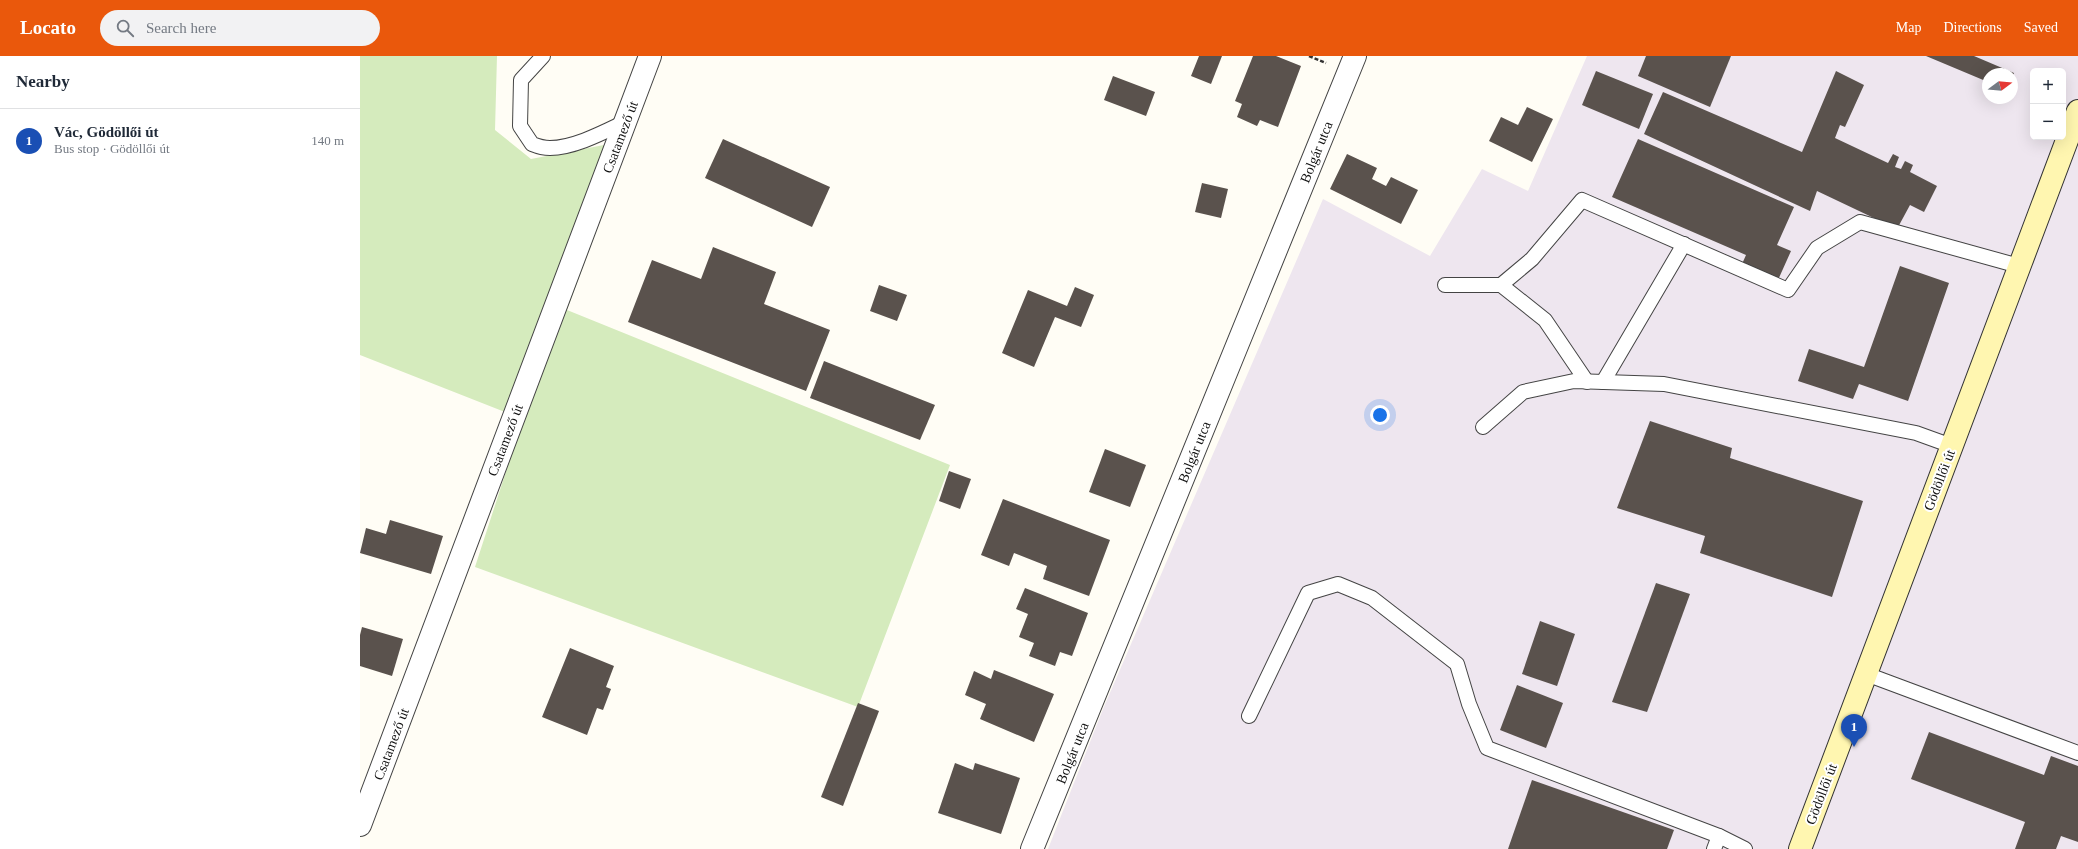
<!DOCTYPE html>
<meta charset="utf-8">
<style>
body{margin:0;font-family:Georgia,serif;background:#f2f2f3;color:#1f2937}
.controls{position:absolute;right:12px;top:12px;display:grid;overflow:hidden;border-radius:6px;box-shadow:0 4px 16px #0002}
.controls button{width:36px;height:36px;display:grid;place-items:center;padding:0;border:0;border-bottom:1px solid #e0e1e3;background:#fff;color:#1f2937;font:20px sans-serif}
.compass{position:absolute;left:1622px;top:12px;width:36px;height:36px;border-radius:50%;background:#fff;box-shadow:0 4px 16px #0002;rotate:74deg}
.you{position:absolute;left:1020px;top:359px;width:14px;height:14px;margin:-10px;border:3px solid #fff;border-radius:50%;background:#1a73e8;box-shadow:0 0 0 6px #1a73e833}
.badge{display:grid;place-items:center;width:26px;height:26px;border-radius:50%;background:#ea580c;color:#fff;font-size:13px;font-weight:700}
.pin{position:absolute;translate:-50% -33px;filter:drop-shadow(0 1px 2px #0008)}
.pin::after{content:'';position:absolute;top:21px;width:14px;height:12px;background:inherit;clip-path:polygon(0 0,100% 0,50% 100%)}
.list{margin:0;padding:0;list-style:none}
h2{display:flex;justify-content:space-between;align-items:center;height:52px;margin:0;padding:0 16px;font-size:17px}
h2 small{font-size:13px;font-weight:400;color:#747a83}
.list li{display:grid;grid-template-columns:26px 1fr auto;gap:12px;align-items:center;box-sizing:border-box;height:64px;padding:0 16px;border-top:1px solid #e0e1e3}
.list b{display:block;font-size:15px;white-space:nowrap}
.list p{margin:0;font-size:13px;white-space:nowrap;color:#747a83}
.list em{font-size:13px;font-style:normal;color:#747a83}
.icon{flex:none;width:22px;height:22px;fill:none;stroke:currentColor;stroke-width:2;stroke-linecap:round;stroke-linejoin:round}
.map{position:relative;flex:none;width:1718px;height:793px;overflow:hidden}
header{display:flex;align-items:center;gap:24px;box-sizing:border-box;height:56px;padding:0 20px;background:#ea580c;color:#fff}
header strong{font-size:19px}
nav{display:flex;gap:22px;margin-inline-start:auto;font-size:14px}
.search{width:280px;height:36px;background:#f2f2f3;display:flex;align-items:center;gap:10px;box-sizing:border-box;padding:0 14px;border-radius:22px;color:#747a83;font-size:15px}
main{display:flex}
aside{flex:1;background:#fff}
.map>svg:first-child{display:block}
.industrial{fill:#eee6ef;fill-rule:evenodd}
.green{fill:#d5ebbd}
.building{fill:#5a524d}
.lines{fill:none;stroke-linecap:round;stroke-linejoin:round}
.service-casing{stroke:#444;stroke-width:16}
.minor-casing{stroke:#444;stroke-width:24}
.secondary-casing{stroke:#333;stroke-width:24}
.path{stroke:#333;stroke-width:2.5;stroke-dasharray:4 2;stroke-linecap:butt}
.service{stroke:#fff;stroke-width:14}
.minor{stroke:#fff;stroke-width:22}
.secondary{stroke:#fff6b0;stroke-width:22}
.labels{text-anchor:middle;stroke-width:4;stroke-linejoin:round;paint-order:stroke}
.street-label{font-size:14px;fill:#111;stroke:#fff}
</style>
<header>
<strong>Locato</strong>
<div class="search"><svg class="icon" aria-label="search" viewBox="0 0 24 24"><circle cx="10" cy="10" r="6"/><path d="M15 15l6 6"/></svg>Search here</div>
<nav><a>Map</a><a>Directions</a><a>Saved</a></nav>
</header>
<main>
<aside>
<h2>Nearby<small></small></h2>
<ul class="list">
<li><span class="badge" style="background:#1a4fb4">1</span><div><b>Vác, Gödöllői út</b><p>Bus stop · Gödöllői út</p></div><em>140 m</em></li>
</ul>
</aside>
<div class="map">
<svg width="1718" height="793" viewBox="0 0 1718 793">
<rect width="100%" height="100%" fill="#fffdf5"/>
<path class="industrial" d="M1227,0H1718V793H688L743,653L963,143L1070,200L1122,113L1168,135ZM1673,15H1703V81H1673ZM1628,18H1652V42H1628Z"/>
<path class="green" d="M0,0H137L135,74L171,103L270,84L207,254L590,409L498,651L115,511L163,363L0,299Z"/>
<g class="building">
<path d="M839,0H862L851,28L831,20Z"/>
<path d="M893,0H916L941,10L918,71L900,64L897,70L877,61L882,48L875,45Z"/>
<path d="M1286,0H1371L1350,51L1278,20Z"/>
<path d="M1566,0H1614L1654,17L1652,22V18H1628V26Z"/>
<path d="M1236,15L1293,38L1279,73L1222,49Z"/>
<path d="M1476,15L1504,29L1485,71L1480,69L1475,82L1528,107L1533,98L1539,101L1535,111L1541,113L1545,105L1553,109L1550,116L1577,130L1564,156L1550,149L1537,173L1457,135L1450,155L1284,78L1303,36L1442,96Z"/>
<path d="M753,20L795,36L786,60L744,44Z"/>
<path d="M1167,51L1193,63L1172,106L1129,85L1141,61L1158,69Z"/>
<path d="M363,83L470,131L452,171L345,122Z"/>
<path d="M1278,83L1434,151L1417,189L1431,195L1418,224L1382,208L1386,199L1252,141Z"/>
<path d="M987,98L1017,112L1012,123L1026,130L1031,121L1058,134L1041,168L970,133Z"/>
<path d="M842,127L868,133L861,162L835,156Z"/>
<path d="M353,191L416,216L404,248L470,274L446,335L268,266L292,204L341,223Z"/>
<path d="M1540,210L1589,227L1548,345L1499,328L1493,343L1438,325L1449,293L1504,311Z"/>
<path d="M519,229L547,239L537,265L510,255Z"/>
<path d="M715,231L734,239L721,271L695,261L674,311L642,297L668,234L707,250Z"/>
<path d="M464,305L575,349L560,384L450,342Z"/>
<path d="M1290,365L1372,392L1370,402L1503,445L1472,541L1340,497L1345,480L1257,452Z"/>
<path d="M745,393L786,409L770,451L729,436Z"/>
<path d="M589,415L611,423L600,453L579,445Z"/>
<path d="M643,443L750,484L729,540L683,523L687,510L654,497L649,510L621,499Z"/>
<path d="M30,464L83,480L71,518L0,497L6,472L26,478Z"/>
<path d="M1296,527L1330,538L1287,656L1252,646Z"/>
<path d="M665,532L728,557L712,600L700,596L695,610L669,600L674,587L659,581L668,558L656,553Z"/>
<path d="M1180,565L1215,578L1197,630L1162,618Z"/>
<path d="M2,571L43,583L32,620L0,610V579Z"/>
<path d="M210,592L254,610L246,631L251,633L243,654L237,652L227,679L182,661Z"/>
<path d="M634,614L694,638L674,686L620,663L626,648L605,639L614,615L631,623Z"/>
<path d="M1157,629L1203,647L1186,692L1140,674Z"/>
<path d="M498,647L519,655L483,750L461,741Z"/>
<path d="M1569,676L1684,719L1691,700L1718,710V786L1701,780L1696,793H1655L1665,766L1551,723Z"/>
<path d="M595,707L613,714L615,707L660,722L641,778L578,757Z"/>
<path d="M1172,724L1314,774L1307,793H1148Z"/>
</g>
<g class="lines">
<defs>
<g id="service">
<path d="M183,0L161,24L160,70L172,88C177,90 184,92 190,92C214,92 244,76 265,66"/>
<path d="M1085,229H1141L1172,203L1222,144L1428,234L1457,192L1500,166L1659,210"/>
<path d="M1141,229L1185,264L1227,326"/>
<path d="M1243,326L1324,188"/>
<path d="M1123,371L1163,336L1214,325L1304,328L1556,377L1592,390"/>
<path d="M1506,618L1718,697"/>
<path d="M889,660L948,537L978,528L1012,542L1097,608L1109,648L1127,692L1359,780L1385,793"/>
<path d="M1354,793L1359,780"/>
</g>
<g id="minor">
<path d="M0,769L290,0"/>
<path d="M672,793L995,0"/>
</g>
<path id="secondary" d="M1440,793L1718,55"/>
</defs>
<use href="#service" class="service-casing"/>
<use href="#minor" class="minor-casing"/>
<use href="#secondary" class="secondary-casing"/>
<path class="path" d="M949,0L966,7"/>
<use href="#service" class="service"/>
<use href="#minor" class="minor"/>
<use href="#secondary" class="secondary"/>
</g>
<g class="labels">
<g class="street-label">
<text transform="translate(260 81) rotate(-69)" y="5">Csatamező út</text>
<text transform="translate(956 96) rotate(-68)" y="5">Bolgár utca</text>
<text transform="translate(145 384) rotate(-69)" y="5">Csatamező út</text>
<text transform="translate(834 396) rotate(-68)" y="5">Bolgár utca</text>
<text transform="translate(1579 424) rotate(-69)" y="5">Gödöllői út</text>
<text transform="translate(31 688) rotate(-69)" y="5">Csatamező út</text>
<text transform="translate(712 697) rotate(-68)" y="5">Bolgár utca</text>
<text transform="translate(1461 738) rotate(-69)" y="5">Gödöllői út</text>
</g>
</g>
</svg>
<div class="controls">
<button>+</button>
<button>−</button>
</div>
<svg class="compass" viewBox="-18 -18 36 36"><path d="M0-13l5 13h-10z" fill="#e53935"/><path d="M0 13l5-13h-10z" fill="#747a83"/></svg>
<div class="you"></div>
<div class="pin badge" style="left:1494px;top:691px;background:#1a4fb4">1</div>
</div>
</main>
